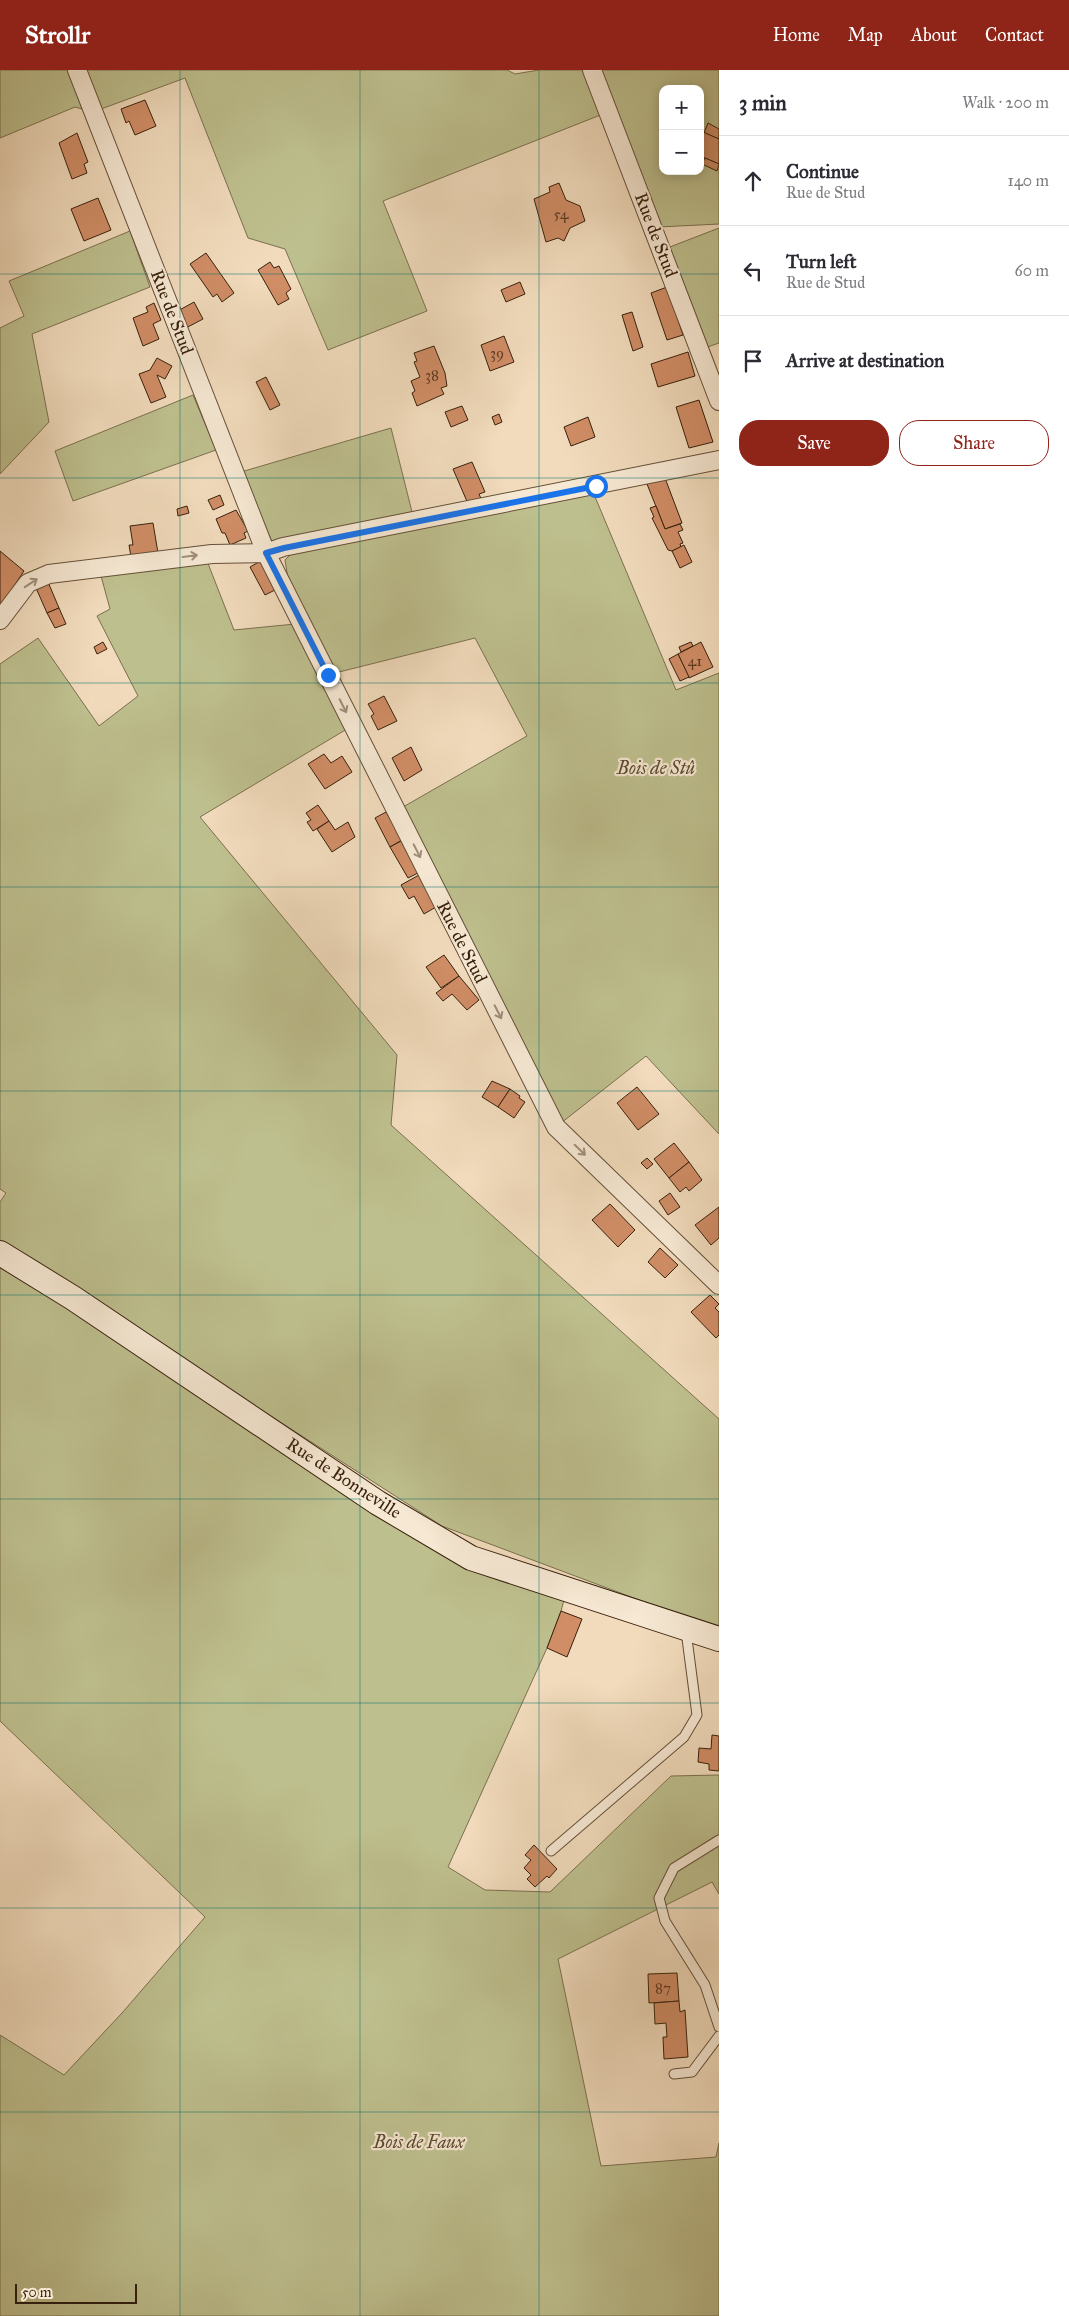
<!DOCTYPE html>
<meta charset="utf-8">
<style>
body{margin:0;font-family:"IM FELL Great Primer",serif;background:#f7f7f7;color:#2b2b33}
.controls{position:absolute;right:15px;top:15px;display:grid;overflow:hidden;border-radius:10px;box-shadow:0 2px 12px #0003}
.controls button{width:45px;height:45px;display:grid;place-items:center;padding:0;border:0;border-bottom:1px solid #e1e1e2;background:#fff;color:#2b2b33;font:25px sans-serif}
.scale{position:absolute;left:15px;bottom:12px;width:122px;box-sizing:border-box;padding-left:5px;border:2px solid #38210d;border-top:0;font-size:14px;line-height:18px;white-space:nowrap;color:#38210d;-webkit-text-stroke:4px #f6e8d3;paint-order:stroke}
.stop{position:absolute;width:15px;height:15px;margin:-11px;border:4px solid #1a73e8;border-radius:50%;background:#fff}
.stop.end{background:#1a73e8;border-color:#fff;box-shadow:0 1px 5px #0008}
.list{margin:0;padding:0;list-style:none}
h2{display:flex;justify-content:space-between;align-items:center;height:65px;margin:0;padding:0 20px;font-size:21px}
h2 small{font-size:16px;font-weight:400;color:#7c7c81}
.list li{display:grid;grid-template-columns:32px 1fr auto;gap:15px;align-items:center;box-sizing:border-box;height:90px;padding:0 20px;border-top:1px solid #e1e1e2}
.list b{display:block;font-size:19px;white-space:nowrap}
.list p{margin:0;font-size:16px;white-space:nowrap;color:#7c7c81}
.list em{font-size:16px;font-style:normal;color:#7c7c81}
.actions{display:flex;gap:10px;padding:15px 20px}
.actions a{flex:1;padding:11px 0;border:1px solid #8f2418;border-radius:20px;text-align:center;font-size:18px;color:#8f2418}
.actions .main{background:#8f2418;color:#fff}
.icon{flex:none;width:28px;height:28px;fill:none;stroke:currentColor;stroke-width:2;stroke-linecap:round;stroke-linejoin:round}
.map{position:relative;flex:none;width:719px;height:2246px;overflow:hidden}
header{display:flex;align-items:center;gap:30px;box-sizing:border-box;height:70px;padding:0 25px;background:#8f2418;color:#fff}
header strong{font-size:24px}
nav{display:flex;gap:28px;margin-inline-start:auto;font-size:18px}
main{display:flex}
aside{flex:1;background:#fff}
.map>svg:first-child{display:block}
.green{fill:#bebf8e;stroke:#7b704e;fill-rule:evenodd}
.building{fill:#d08d66;stroke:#38210d}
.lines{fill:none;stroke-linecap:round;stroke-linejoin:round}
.lane-casing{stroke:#665039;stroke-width:11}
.street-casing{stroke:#665039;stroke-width:20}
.secondary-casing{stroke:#38210d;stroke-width:26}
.lane{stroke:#f6e8d3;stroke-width:9}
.street{stroke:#f6e8d3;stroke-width:18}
.secondary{stroke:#f6e8d3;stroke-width:24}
.oneway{stroke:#a08e7a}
.route{stroke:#1a73e8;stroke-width:6}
.grid{fill:none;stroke:#0f766e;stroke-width:1;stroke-opacity:0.55}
.labels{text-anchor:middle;stroke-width:4.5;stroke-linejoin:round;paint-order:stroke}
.number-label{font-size:15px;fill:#5e3c23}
.street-label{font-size:18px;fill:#38210d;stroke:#f6e8d3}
.park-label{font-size:18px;font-style:italic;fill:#5a482d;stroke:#f6e8d3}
</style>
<header>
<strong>Strollr</strong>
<nav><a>Home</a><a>Map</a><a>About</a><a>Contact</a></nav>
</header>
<main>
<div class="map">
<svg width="719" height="2246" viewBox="0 0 719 2246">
<rect width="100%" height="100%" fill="#f1dbbc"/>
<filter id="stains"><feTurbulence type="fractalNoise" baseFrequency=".004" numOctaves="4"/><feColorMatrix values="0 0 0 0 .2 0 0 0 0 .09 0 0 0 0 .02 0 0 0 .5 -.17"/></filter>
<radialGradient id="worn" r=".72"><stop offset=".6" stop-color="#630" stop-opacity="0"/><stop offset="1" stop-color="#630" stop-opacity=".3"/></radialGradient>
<g class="green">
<path d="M0,0H507L515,4L539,0H592L608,42L383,131L427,241L328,280L285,179L248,168L185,8L93,42L75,37L0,68Z"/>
<path d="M599,0H719V154L659,157ZM663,19H700V101H663Z"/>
<path d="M719,158V273L699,280L662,180Z"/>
<path d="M130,161L150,217L32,264L49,352L0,404V258L24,246L9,211Z"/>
<path d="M193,325L216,380L73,431L55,381Z"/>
<path d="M391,358L413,446L274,476L241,402Z"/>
<path d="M593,422L676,620L719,603V1064L646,986L556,1057L396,741L527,666L475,568L331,604L289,515L285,490L297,478Z"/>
<path d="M207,491L234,560L295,554L347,659L200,747L397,985L391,1055L719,1349V1560L442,1456L0,1172V1132L6,1123L0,1119V594L38,568L99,656L138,626L97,546L110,539L101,506Z"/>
<path d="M0,1195L378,1433L567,1519L561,1541L547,1578L448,1797L485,1820L550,1822L671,1706L719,1705V1824L712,1812L558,1889L601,2096L716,2087L719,2073V2246H0V1965L64,2005L122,1943L205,1847L0,1651Z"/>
</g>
<g class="building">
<path d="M145,30L156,56L135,65L129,51L126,53L121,39Z"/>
<path d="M708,53L719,59V69L704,63Z"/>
<path d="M703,62L719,69V94L700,86V67Z"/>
<path d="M77,63L88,92L84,94L87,103L72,109L59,73Z"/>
<path d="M705,88L719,94L717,101L702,94Z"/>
<path d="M559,113L566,130L580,136L585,151L570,158L564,171L558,168L546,172L534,129L550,122L549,117Z"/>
<path d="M98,128L111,160L84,171L71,139Z"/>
<path d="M206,183L234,223L222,232L217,224L213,227L190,194Z"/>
<path d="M270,192L274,198L279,196L291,219L286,223L289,229L278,235L258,200Z"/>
<path d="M520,212L525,224L506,232L501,220Z"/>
<path d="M667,217L683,265L667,270L651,223Z"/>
<path d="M194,232L203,249L184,259L176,242Z"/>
<path d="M154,233L161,250L153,254L159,269L143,276L133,248L148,242L146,237Z"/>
<path d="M632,242L643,277L633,281L622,245Z"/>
<path d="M504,266L514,292L490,301L481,275Z"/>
<path d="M434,276L445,303L447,316L441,318L444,324L417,336L412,323L415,321L411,311L420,307L414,292L417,291L414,283Z"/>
<path d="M688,282L695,306L658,317L651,294Z"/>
<path d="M157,288L172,296L165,309L157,305L166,327L151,333L139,304L150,300Z"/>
<path d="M266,307L280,335L270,340L256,312Z"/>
<path d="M699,330L713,372L689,378L676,337Z"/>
<path d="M462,336L468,350L451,357L445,342Z"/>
<path d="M499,344L502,352L495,355L492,347Z"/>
<path d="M588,347L595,367L571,376L564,357Z"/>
<path d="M472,392L485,422L479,424L482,431L469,436L453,399Z"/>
<path d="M665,408L682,453L665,459L647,414Z"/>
<path d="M220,425L224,435L213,440L208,430Z"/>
<path d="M187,436L189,443L178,446L177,439Z"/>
<path d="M656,436L665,459L680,454L683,460L678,462L683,473L680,474L681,477L672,481L668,480L652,448L654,447L650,438Z"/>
<path d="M236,440L248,461L244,463L246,468L230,475L225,463H222L216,449Z"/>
<path d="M153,453L158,483L131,487L129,475H133L130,456Z"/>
<path d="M684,475L692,492L680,498L672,481Z"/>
<path d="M0,481L24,501L0,537Z"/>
<path d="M264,489L279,518L265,525L250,497Z"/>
<path d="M48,512L59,538L47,543L36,518Z"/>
<path d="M59,538L66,554L55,558L47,543Z"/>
<path d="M103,572L107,579L97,584L94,577Z"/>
<path d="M691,572L693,576L681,582L679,577Z"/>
<path d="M701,572L713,597L689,608L678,584Z"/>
<path d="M678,584L689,607L680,611L669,589Z"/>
<path d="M384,626L397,651L378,660L371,646L374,644L368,634Z"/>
<path d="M411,677L422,700L404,711L392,688Z"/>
<path d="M324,684L331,693L342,686L352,702L325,719L308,694Z"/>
<path d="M318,735L329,751L313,761L307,752L311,750L306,743Z"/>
<path d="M386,742L402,770L390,777L375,748Z"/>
<path d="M329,751L335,760L348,752L355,767L332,782L317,759Z"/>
<path d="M401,771L418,803L408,808L390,777Z"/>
<path d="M419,805L436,837L424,844L414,826L409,829L401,815Z"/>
<path d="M444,885L459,906L441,918L426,897Z"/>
<path d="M459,906L479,930L467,940L452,924L443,931L436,923Z"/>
<path d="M492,1011L510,1019L498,1037L482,1027Z"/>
<path d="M637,1017L659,1044L638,1060L617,1033Z"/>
<path d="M510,1019L520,1026L519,1028L525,1032L514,1048L498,1037Z"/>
<path d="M674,1073L689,1092L669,1108L654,1089Z"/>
<path d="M647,1088L653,1094L647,1099L641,1093Z"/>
<path d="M689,1092L702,1110L689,1121L686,1117L680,1122L669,1108Z"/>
<path d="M670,1123L680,1137L668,1145L659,1131Z"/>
<path d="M610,1134L635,1160L618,1177L592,1150Z"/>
<path d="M719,1137V1168L711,1175L695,1155Z"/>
<path d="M660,1178L678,1195L665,1208L648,1192Z"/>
<path d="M710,1225L719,1234L715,1238L719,1242V1265L716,1268L691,1242Z"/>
<path d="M561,1541L582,1549L567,1587L547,1578Z"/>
<path d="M712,1665L719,1666V1701L709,1700V1694L698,1692L699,1678L711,1679Z"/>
<path d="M534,1775L557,1799L549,1808L547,1806L535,1817L527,1809L531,1805L524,1798L531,1790L525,1785Z"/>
<path d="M677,1903L679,1931L649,1933L648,1904Z"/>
<path d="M679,1931L680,1942L685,1940L688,1987L664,1989L663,1967H667L666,1953L655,1954L654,1933Z"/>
</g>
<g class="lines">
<defs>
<g id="lane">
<path d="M719,1770L674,1798L659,1828L665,1851L705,1915L719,1957"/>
<path d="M551,1781L684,1667L697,1645L686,1561"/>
<path d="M674,2004L692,2002L719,1966"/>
</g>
<g id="street">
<path d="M77,0L266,483L556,1057L719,1215"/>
<path d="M592,0L719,331"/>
<path d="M0,550L28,513L49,504L212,484L266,483L283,477L719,390"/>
</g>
<path id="secondary" d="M0,1183L73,1228L378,1433L471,1488L719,1569"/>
</defs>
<use href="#lane" class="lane-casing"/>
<use href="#street" class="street-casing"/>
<use href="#secondary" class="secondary-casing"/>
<use href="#lane" class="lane"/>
<use href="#street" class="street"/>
<use href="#secondary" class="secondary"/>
</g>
<defs><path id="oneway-shaft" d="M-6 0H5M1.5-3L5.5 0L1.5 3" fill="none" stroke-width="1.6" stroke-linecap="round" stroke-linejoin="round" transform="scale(1.25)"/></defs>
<g class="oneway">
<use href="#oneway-shaft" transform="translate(190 486) rotate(-7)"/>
<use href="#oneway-shaft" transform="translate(31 513) rotate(-33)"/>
<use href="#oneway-shaft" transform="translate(343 636) rotate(63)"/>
<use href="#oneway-shaft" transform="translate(417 781) rotate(63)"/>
<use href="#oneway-shaft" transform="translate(498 942) rotate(63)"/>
<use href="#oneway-shaft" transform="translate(580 1080) rotate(44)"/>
</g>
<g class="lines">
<path class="route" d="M328,605L266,483L284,478L596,416"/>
</g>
<path class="grid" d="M180,0V2246M360,0V2246M539,0V2246M0,204H719M0,408H719M0,613H719M0,817H719M0,1021H719M0,1225H719M0,1429H719M0,1633H719M0,1838H719M0,2042H719"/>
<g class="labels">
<g class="number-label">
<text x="561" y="149">54</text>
<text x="497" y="288">39</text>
<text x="432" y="310">38</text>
<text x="695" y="596">41</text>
<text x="663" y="1923">87</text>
</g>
<g class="street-label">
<text transform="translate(656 165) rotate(69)" y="6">Rue de Stud</text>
<text transform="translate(172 242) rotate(69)" y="6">Rue de Stud</text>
<text transform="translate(462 872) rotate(63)" y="6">Rue de Stud</text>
<text transform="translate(344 1408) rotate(33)" y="6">Rue de Bonneville</text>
</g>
<g class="park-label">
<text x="656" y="704">Bois de Stû</text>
<text x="419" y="2078">Bois de Faux</text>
</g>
</g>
<rect width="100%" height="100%" filter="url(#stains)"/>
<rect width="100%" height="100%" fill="url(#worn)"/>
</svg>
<div class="controls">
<button>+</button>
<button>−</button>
</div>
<div class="scale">50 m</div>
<div class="stop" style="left:596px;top:416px"></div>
<div class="stop end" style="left:328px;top:605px"></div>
</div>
<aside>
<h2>3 min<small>Walk · 200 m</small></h2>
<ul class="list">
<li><svg class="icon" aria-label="ahead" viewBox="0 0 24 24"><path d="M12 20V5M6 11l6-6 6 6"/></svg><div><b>Continue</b><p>Rue de Stud</p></div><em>140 m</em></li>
<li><svg class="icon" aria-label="left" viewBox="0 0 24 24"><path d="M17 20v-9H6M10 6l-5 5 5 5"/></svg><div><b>Turn left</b><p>Rue de Stud</p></div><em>60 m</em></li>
<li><svg class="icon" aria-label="arrive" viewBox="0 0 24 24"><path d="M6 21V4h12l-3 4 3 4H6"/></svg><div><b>Arrive at destination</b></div></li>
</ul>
<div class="actions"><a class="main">Save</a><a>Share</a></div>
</aside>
</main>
